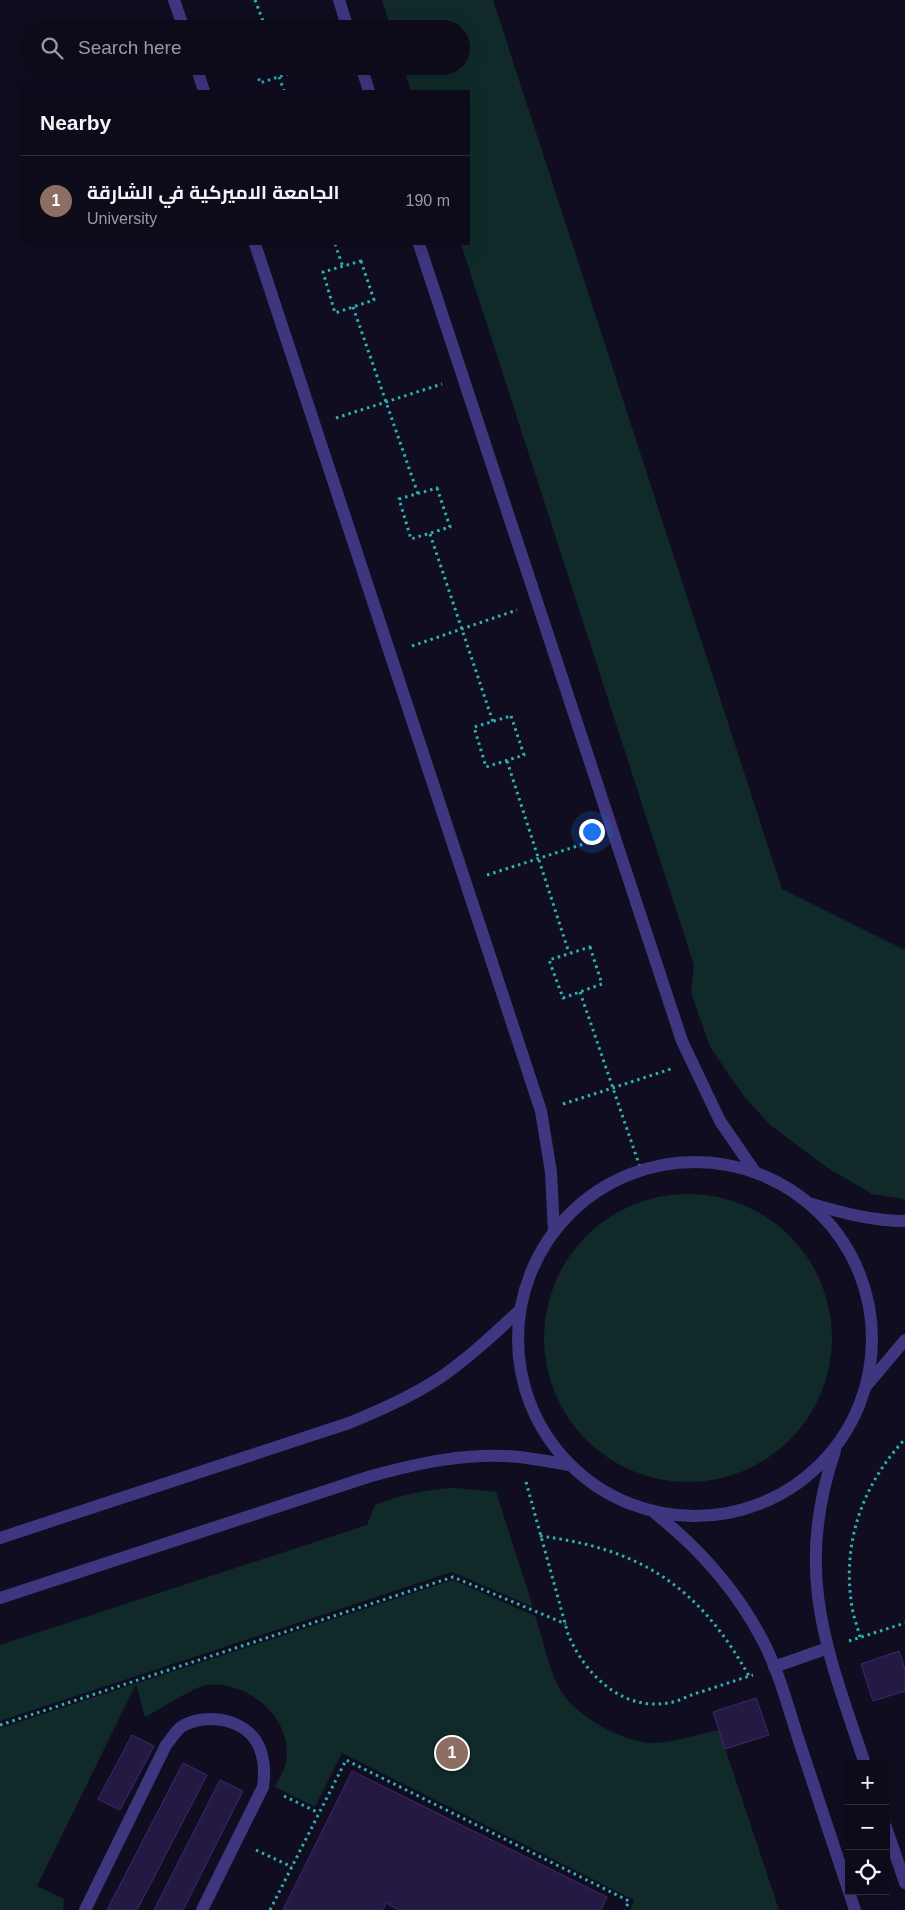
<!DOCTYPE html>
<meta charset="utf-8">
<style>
body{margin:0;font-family:Helvetica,Cairo,sans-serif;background:#1b1826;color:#f1f3f6}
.controls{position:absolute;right:15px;bottom:15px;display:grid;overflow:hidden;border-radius:0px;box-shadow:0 5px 20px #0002}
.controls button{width:45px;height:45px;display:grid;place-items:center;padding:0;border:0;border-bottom:1px solid #2d2b38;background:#0d0a19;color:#f1f3f6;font:25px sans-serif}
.you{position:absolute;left:591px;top:831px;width:18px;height:18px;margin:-12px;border:4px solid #fff;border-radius:50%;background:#1a73e8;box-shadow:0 0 0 8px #1a73e833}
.badge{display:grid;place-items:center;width:32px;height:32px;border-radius:50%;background:#2563eb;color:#fff;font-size:16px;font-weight:700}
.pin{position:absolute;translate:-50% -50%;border:2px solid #fff;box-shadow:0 1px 5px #0006}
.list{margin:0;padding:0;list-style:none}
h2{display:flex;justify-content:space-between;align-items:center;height:65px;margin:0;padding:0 20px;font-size:21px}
h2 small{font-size:16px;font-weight:400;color:#9a9aa2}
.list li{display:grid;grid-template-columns:32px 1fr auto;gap:15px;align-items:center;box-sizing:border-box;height:90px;padding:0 20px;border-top:1px solid #2d2b38}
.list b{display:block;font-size:19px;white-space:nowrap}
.list p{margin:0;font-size:16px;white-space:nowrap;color:#9a9aa2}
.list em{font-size:16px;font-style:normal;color:#9a9aa2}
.icon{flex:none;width:28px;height:28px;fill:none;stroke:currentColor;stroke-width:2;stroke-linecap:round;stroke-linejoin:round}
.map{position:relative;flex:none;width:905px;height:1910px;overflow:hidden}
.search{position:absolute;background:#0d0a19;box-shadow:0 5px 20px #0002;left:20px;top:20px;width:450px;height:55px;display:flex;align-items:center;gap:12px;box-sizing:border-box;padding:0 18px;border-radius:28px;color:#9a9aa2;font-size:19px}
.panel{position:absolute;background:#0d0a19;box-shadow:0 5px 20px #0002;left:20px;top:90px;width:450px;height:155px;border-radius:0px}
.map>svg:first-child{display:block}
.green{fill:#102a2a}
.building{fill:#231942;stroke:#3c2a6e}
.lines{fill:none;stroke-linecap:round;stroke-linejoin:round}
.path{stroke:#2db2b2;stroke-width:3;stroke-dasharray:2.5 4;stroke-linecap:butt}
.service{stroke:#3e3780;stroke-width:12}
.tertiary{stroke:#3e3780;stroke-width:12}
</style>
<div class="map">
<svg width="905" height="1910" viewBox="0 0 905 1910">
<rect width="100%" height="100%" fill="#110d21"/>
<g class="green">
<path d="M382,0H493L782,889L905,950V1199L872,1194L828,1168L770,1125L743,1095L710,1047L691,992L694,965L461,244H469V91H411L403,66H461V29H391Z"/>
<circle cx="688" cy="1338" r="144"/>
<path d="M455,1488L496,1492L533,1607L452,1572L0,1721V1645L367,1525L375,1505C401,1495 426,1489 455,1488Z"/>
<path d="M453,1580L535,1616C543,1639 548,1666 559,1688C573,1715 625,1744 655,1743C676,1742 699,1734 719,1730L779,1910H630L634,1900L342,1753L315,1807L275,1787C278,1780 284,1771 286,1763C294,1718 248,1680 206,1685C194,1687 159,1710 145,1717L136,1684L37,1886L64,1899L63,1910H0V1728Z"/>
</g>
<g class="building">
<path d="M899,1651L905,1669V1691L873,1701L861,1664Z"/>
<path d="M756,1698L769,1735L725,1749L713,1712Z"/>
<path d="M132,1735L154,1746L120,1810L98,1799Z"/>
<path d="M183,1763L207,1775L137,1910H107Z"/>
<path d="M352,1771L607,1897L601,1910H399L386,1903L383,1910H283Z"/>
<path d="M220,1780L243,1791L183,1910H154Z"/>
</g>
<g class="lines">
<g class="path">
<path d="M255,0L266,29"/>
<path d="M255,66L260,83L299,70L298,66"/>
<path d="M279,77L284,91"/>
<path d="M335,244L343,267"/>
<path d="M361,261L374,300L335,313L323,272Z"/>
<path d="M353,307L418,494"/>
<path d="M336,418L442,384"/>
<path d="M437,488L450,527L411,539L399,499Z"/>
<path d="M430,534L493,722"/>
<path d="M412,646L517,610"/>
<path d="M511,716L524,755L486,767L474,727Z"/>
<path d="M507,761L569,953"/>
<path d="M487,875L593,841"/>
<path d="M590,947L602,984L563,998L549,960Z"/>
<path d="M580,992L641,1170"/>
<path d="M563,1104L671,1069"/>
<path d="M526,1482L568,1634C584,1673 621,1711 668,1703C677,1702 686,1697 694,1694C714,1688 733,1681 753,1675"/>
<path d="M540,1536C642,1549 699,1587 749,1676"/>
<path d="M860,1637C857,1625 852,1613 851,1600C843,1539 864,1483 905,1439"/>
<path d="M849,1641L905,1623"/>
<path d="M0,1725L453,1577L566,1624"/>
<path d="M284,1796L319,1813"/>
<path d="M256,1850L292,1867"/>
<path d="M270,1910L346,1760L629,1901L625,1910"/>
</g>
<path class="service" d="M85,1910L166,1745C171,1739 176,1731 181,1727C206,1711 249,1719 260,1749C265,1762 265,1773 263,1787L202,1910"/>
<g class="tertiary">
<path d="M174,0L184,29"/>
<path d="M339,0L348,29"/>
<path d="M196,66L204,91"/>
<path d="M361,66L369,91"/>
<path d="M255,244L541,1111L551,1172L554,1232"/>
<path d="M419,244L682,1041L720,1121L755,1172"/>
<circle cx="695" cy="1339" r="177"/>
<path d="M812,1204C843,1213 873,1221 905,1221"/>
<path d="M868,1384L905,1340"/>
<path d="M835,1451C793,1572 827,1650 865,1764"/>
<path d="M656,1514C700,1549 737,1591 763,1641C779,1672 788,1707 799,1741C818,1797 836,1854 855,1910"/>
<path d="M0,1538L349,1423C381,1410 413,1396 441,1377C470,1357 495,1333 520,1310"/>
<path d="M0,1598L368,1477C418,1463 468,1452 520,1457C536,1459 553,1462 569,1465"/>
<path d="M774,1667L828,1648"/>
<path d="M886,1827L905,1883"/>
</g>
</g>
</svg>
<div class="controls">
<button>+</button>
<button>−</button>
<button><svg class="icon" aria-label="locate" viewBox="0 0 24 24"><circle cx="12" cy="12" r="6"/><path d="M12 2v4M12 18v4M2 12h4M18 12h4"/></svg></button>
</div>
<div class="you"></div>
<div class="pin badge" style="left:452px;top:1753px;background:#8d6e63">1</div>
<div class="search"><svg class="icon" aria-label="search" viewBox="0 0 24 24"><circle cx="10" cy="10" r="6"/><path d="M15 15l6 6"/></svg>Search here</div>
<section class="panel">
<h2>Nearby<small></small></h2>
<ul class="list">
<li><span class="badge" style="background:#8d6e63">1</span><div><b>الجامعة الاميركية في الشارقة</b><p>University</p></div><em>190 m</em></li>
</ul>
</section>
</div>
